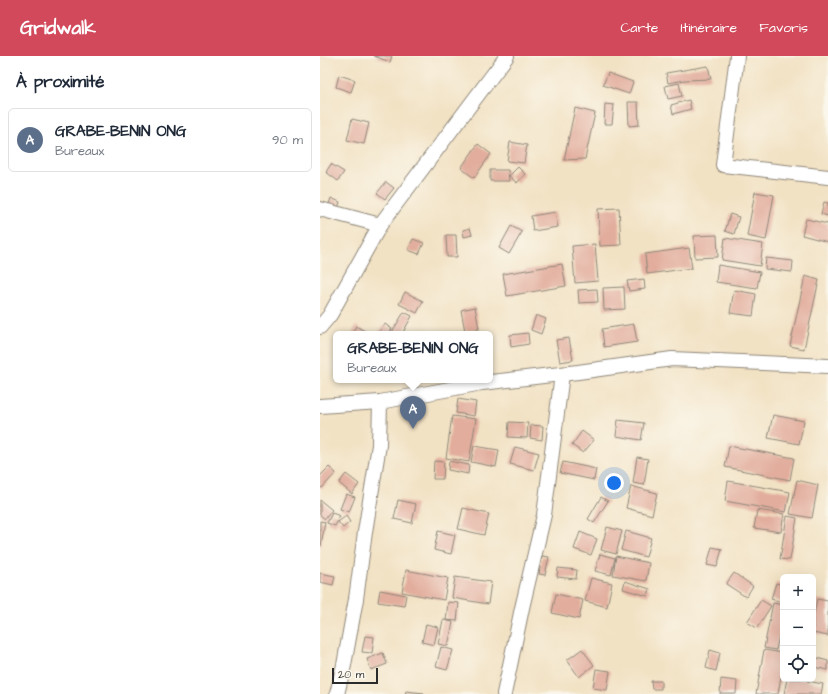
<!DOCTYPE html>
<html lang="fr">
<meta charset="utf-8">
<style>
body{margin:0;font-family:"Architects Daughter",sans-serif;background:#f6f6f7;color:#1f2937}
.controls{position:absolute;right:12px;bottom:12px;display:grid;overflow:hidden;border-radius:6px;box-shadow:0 4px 16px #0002}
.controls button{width:36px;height:36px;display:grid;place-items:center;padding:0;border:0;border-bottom:1px solid #e0e1e3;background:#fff;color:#1f2937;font:20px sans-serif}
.scale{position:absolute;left:12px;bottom:10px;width:46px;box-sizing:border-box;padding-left:4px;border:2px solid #2b2b2b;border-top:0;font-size:11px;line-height:14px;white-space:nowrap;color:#2b2b2b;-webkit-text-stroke:3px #fbf7ec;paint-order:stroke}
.you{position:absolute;left:294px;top:427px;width:14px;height:14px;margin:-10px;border:3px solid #fff;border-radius:50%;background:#1a73e8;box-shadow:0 0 0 6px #1a73e833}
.badge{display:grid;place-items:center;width:26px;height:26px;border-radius:50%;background:#d1495b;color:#fff;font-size:13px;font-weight:700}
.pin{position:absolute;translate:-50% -33px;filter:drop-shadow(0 1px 2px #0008)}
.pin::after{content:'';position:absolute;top:21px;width:14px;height:12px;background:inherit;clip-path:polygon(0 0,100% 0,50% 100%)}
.popup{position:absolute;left:13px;top:275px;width:160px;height:52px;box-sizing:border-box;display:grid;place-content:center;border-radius:6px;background:#fff;filter:drop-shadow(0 1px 3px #0005);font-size:13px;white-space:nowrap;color:#747a83}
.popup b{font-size:15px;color:#1f2937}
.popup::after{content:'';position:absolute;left:50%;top:100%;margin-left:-8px;border:8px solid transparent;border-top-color:#fff}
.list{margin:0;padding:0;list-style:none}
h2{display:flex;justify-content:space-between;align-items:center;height:52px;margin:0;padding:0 16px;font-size:17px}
h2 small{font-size:13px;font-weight:400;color:#747a83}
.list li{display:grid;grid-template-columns:26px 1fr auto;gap:12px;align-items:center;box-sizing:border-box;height:64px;margin:0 8px 8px;padding:0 8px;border:1px solid #e0e1e3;border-radius:6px}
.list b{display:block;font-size:15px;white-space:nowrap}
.list p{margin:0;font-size:13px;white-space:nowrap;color:#747a83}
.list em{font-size:13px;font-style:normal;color:#747a83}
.icon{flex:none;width:22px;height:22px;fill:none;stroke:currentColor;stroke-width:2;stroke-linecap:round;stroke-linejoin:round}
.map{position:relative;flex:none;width:508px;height:638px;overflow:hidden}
header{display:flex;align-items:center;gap:24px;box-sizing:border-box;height:56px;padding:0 20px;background:#d1495b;color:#fff}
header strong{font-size:19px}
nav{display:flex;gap:22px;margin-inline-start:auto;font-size:14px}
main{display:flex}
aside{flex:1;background:#fff}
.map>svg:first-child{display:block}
.building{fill:#e2ad9d}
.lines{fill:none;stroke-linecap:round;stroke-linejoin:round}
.minor-casing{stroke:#8e8678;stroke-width:16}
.minor{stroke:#fff;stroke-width:14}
</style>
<header>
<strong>Gridwalk</strong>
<nav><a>Carte</a><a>Itinéraire</a><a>Favoris</a></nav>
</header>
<main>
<aside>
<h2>À proximité<small></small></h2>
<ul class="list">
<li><span class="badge" style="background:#5c6f8a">A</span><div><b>GRABE-BENIN ONG</b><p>Bureaux</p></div><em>90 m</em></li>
</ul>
</aside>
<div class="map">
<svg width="508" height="638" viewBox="0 0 508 638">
<rect width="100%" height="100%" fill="#fbf7ec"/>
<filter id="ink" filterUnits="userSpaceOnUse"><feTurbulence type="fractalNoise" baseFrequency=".025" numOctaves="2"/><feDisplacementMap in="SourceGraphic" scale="8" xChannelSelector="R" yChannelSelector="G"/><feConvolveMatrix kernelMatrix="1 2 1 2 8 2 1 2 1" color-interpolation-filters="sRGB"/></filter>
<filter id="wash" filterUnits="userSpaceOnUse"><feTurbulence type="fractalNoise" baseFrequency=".012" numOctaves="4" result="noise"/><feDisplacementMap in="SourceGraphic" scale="16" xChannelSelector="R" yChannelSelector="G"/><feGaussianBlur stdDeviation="0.9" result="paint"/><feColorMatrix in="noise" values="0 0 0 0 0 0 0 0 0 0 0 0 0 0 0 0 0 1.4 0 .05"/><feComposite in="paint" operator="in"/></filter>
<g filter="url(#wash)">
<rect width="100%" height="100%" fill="#f2e2c4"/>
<g id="blocks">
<g class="building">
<path d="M54,0H72L70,6Z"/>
<path d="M388,10L391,23L365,24L348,27L346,17Z"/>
<path d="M288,17L313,26L309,38L283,29Z"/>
<path d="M19,19L35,24L31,36L16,31Z"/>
<path d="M359,27L362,40L348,43L345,30Z"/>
<path d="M369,44L371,53L353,58L351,49Z"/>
<path d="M308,46H318L319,69L309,70Z"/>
<path d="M285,48L294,49L292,68H284Z"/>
<path d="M255,52L275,57L265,103L244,104Z"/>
<path d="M32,63L49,67L44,88L27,84Z"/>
<path d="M190,86L207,89L204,107L187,105Z"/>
<path d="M158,88L171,98L154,122L141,112Z"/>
<path d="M11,108L24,116L18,125L6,116Z"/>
<path d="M198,111L205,118L197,127L189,120Z"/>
<path d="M170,114H188L189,125H170Z"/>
<path d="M66,126L74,132L65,143L57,137Z"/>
<path d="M435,136L454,139L446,184L427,180Z"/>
<path d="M11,142L20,146L18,152L9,148Z"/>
<path d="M504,146L508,147V160L501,158Z"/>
<path d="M299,152L301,189L280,190L278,153Z"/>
<path d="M235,156L238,171L213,175L211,160Z"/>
<path d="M410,158L419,161L414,178L405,175Z"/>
<path d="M486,163L508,168V186L482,179Z"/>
<path d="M191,170L202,176L189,198L179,192Z"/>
<path d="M150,172L152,179L144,181L143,174Z"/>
<path d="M126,179H136L137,201H127Z"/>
<path d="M397,179L398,201L375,202L374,180Z"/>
<path d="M405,182L443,188L440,210L402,204Z"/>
<path d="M93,183L104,187L99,198L88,194Z"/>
<path d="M275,188L278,225L255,227L252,190Z"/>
<path d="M369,192L372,212L327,218L325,198Z"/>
<path d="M446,202L473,205L472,216L445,213Z"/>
<path d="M242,208L246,230L187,240L183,218Z"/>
<path d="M398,209L440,216L437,232L396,226Z"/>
<path d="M485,220L499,224L484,293L470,290Z"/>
<path d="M324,223L325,233L309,235L307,225Z"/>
<path d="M304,231L305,253L284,254L283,232Z"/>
<path d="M277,233L278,246L259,247L258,234Z"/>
<path d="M414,234L436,238L433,260L410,257Z"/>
<path d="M85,236L103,245L97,257L79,248Z"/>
<path d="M155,251L159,273L145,275L141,254Z"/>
<path d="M84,256L92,260L82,278H76L72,276Z"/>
<path d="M216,259L226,263L221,278L211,274Z"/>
<path d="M65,268L72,273L68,278H60L58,277Z"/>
<path d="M314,268L317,286L284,291L282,273Z"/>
<path d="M36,270L50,278H32Z"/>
<path d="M208,277L209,288L191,291L190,279Z"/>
<path d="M249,282L253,304L240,306L236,284Z"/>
<path d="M138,343L156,346L154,360L136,357Z"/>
<rect x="86" y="356" width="8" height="6"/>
<path d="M453,359L484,365L479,388L448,382Z"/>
<path d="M132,360L156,363L149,406L126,402Z"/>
<path d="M298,364L324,367L321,384L296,380Z"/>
<path d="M189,366L208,367L207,382L188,381Z"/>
<path d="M211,369L223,370L222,384L210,382Z"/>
<path d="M262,375L274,384L263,397L252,389Z"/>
<path d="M154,390L179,394L176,411L151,406Z"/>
<path d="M409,390L474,402L470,424L405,411Z"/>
<path d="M195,391L219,397L214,414L190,408Z"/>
<path d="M317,401L328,403L324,429L313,427Z"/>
<path d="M114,405L124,406L123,423H113Z"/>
<path d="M129,405L149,409L148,418L128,414Z"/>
<path d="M243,406L276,413L274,424L240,417Z"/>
<path d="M9,411L16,417L2,432L0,431V420Z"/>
<path d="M26,418L39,428L32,438L19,427Z"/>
<path d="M477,424L498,429L492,462L470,458Z"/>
<path d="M408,425L470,436L466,456L405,445Z"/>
<path d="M311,430L337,437L332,459L306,452Z"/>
<path d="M26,438L35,441L29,456L20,453Z"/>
<path d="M281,441L288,445L274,467L268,463Z"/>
<path d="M0,444L12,454L5,463L0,459Z"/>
<path d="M78,444L96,448L92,467L74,463Z"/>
<path d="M143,452L169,458L164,479L138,473Z"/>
<path d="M437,454L464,458L461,476L434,472Z"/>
<path d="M12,457L20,460L15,470L7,467Z"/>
<path d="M26,460L30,466L23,472L18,466Z"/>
<path d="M467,460L477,462L470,504L460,503Z"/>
<path d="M0,465L5,466L1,490H0Z"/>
<path d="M287,471L302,475L296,498L281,494Z"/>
<path d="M118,475L135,479L131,498L114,494Z"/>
<path d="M306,475L331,482L326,501L301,494Z"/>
<path d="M260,476L277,483L271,499L254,493Z"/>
<path d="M392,491L402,493L397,511L387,509Z"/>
<path d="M280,498L295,502L291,519L275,515Z"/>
<path d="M222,500L229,501L225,519L219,518Z"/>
<path d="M296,500L329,507L326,525L293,519Z"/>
<path d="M238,512L257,514L256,523L237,521Z"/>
<path d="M86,514L128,522L124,544L82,536Z"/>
<path d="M0,517L15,520L13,529L0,526Z"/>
<path d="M414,517L433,530L426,541L406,528Z"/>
<path d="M135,521L171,526L168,548L132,542Z"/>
<path d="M271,522L292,527L287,551L265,545Z"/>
<path d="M305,525L330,533L328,540L303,533Z"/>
<path d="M456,527L463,529L462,546L451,543Z"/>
<path d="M60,534L86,539L84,550L58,546Z"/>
<path d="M236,538L263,544L259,563L232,557Z"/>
<path d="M497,543L508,545V580L493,577V563Z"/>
<path d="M441,544L451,550L437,572L427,566Z"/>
<path d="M128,546L139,547L137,565L126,564Z"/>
<path d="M453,547L463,549V570H461L456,594L444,592Z"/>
<path d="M123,564L133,566L128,590L118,588Z"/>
<path d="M106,568L118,571L114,589L102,586Z"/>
<path d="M45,580L54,581L52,597L42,596Z"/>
<path d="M121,591L133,594L127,614L116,611Z"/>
<path d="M262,593L274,609L259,621L247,604Z"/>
<path d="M390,594L400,597L396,615L386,612Z"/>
<path d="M444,594L463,597V608L458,638H436Z"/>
<path d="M63,597L67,608L51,614L47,603Z"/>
<path d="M493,601L508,605V614L493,611Z"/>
<path d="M276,613L290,615L287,634L273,632Z"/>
<path d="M401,623L417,625L416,638H400Z"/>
<path d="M467,623H487V625L503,628L501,638H464Z"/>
<path d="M331,625H341V633H332Z"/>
<path d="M86,635L104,637V638H85Z"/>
</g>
</g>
</g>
<g filter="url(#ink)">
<use href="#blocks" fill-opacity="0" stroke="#8e8678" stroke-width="1"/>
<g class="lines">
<defs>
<g id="minor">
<path d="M417,0L403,109L508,121"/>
<path d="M0,153L60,169"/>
<path d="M0,271L10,259L60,169L187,0"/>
<path d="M0,350L60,346L162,327L258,316L352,303L508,310"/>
<path d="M17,638L24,609L36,543L45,476L59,389L60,346"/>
<path d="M184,638L202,552L224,459L242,318"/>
</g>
</defs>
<use href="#minor" class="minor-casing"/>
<use href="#minor" class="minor"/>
</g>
</g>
</svg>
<div class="controls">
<button>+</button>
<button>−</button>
<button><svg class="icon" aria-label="locate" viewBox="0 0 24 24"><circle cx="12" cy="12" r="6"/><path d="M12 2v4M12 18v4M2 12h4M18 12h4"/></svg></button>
</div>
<div class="scale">20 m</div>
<div class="you"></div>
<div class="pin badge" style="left:93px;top:373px;background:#5c6f8a">A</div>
<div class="popup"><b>GRABE-BENIN ONG</b>Bureaux</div>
</div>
</main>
